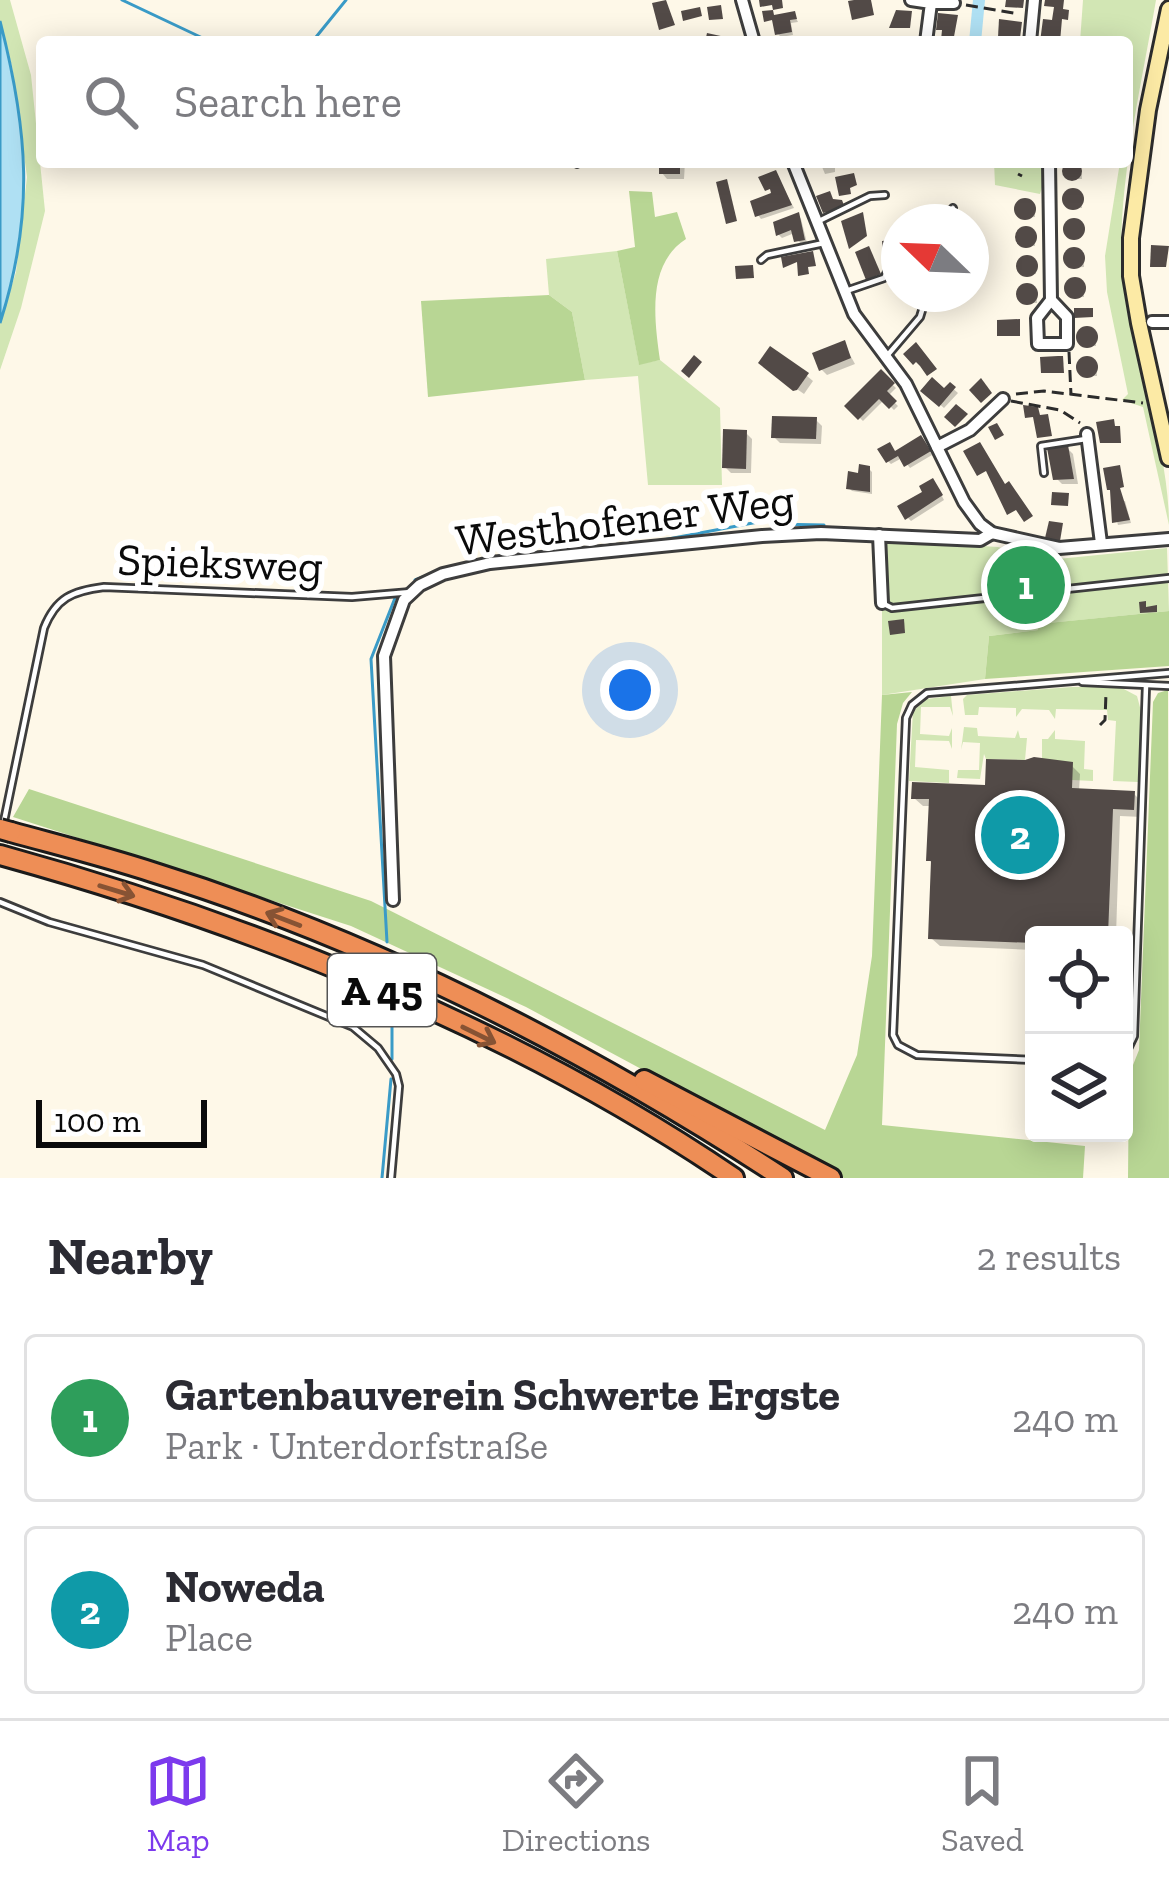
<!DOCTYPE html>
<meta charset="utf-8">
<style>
body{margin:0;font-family:"Zilla Slab",serif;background:#f7f7f7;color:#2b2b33}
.controls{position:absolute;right:36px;bottom:36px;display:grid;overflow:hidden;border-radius:12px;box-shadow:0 6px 30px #0003}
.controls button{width:108px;height:108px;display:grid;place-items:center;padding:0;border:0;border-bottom:3px solid #e1e1e2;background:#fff;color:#2b2b33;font:60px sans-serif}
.compass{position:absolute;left:881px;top:204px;width:108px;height:108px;border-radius:50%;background:#fff;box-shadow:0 6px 30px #0003;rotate:293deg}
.scale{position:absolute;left:36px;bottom:30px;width:171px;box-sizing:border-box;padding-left:12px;border:6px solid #0a0a0a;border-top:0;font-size:33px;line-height:42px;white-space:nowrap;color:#0a0a0a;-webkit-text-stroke:9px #fff;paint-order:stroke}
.you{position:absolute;left:630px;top:690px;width:42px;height:42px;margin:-30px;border:9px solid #fff;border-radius:50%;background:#1a73e8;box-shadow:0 0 0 18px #1a73e833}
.badge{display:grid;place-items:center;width:78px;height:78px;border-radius:50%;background:#7c3aed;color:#fff;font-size:39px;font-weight:700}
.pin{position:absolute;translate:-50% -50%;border:6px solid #fff;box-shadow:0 3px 12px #0006}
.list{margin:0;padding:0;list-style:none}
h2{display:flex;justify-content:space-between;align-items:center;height:156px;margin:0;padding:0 48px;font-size:51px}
h2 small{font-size:39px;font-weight:400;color:#7c7c81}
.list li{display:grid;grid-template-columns:78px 1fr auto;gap:36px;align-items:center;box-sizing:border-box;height:168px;margin:0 24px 24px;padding:0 24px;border:3px solid #e1e1e2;border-radius:12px}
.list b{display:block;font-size:45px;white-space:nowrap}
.list p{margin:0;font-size:39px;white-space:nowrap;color:#7c7c81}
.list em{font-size:39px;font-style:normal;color:#7c7c81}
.icon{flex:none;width:66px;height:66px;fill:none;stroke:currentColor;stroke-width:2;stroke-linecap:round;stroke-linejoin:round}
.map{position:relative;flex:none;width:1169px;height:1178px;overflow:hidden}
.search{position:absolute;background:#fff;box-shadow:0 6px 30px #0003;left:36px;right:36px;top:36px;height:132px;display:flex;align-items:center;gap:30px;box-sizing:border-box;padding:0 42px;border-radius:12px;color:#7c7c81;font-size:45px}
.sheet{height:540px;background:#fff}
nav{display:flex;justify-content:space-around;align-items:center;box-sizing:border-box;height:168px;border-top:3px solid #e1e1e2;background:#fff;font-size:33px;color:#7c7c81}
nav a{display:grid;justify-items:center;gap:6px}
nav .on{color:#7c3aed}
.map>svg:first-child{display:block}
.green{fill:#d2e6b4}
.forest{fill:#b8d694}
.water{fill:#afe0f3;stroke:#3a9bc7;stroke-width:3}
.shadow{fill:#0003}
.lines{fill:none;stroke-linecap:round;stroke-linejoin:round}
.stream{stroke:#3a9bc7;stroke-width:3}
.canal{stroke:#afe0f3;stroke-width:12}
.building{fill:#524a47}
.lane-casing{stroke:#3d3d3d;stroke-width:10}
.street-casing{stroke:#3d3d3d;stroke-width:16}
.secondary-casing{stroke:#2c2c2c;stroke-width:20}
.highway-casing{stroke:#1b1b1b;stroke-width:24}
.path{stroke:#2c2c2c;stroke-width:3;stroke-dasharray:12 6;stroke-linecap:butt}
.lane{stroke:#fff;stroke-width:4.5}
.street{stroke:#fff;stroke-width:10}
.secondary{stroke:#fceaa5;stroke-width:14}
.highway{stroke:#ee8e56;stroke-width:18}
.highway-bridge-casing{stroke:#1b1b1b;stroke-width:24;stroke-linecap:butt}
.highway-bridge{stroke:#ee8e56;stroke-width:18}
.oneway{stroke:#875334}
.labels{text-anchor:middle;stroke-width:12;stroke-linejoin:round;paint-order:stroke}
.shield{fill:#fff;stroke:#545454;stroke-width:3}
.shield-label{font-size:42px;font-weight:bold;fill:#0a0a0a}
.street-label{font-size:45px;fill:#0a0a0a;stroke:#fff}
</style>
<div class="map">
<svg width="1169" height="1178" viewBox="0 0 1169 1178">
<rect width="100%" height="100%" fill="#fef8e8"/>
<g class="green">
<path d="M0,0H10L31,75L45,211L21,308L0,370V323L16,272L27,177L12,66L0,21Z"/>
<path d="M1083,0H1156C1142,83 1114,200 1123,282C1132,363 1169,443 1169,525L1143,407L1122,400L1128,394L1107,292L1105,256L1120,162H1127V42H1080Z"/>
<path d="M994,162H1042L1046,175L1040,194L995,185Z"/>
<path d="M617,251L639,364L660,360L720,408L722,485H648L638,376L585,380L572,312L549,295L546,259Z"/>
<path d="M886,540L998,547L1033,558L1058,559L1167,548L1169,611L1039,624V630L989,636L985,679L882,695V545Z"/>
<path d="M1072,687H1120L1137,696L1141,711L1138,782L1113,781L1116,721L1108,720L1107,710L1056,709L1055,719L1049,710L1022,709L1016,717V708L979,707L978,715H965L963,699L967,695Z"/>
<path d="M951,696L953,716L950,707H921L920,734L949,736L952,728V749L949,741L916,740L915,767L949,770V783L909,781L913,711L927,699Z"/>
<path d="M964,727L977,728L978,736L1015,738L1018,730L1020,738H1027L1025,760L986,759L984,754L980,779L957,778L958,770H979L980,743L963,742L961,750Z"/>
<path d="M1055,730V739L1085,741L1084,769L1093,770V781L1072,780L1042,761V739H1048Z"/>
</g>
<g class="forest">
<path d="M629,191L652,192L655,217L677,212L686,239C647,264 654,318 660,360L639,365L617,251L635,247Z"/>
<path d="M549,295L572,312L585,380L428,397L421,301Z"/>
<path d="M1169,611V666L985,679L989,636L1038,630V624Z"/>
<path d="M1168,690L1169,1178H1128L1129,1075L1139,1050L1153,702L1158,693Z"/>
<path d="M912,692L903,703L897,724L882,1125L1085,1146L1083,1178H844L526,1007L351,926L13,817L29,789L371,901L825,1130L857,1055L872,956L882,695Z"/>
</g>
<path class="water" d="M0,21C28,130 35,214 0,323Z"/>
<g class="shadow">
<path d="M794,14L798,22L791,23L793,35L781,37L778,34Z"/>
<path d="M662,162H685L684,179H667L662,173Z"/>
<path d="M820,162H835V172L825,174Z"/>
<path d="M1065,163H1081L1082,179H1066Z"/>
<path d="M762,178L785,191L794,208L761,219L758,215L775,196Z"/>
<path d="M1066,193L1081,192L1082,208H1067Z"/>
<path d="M1018,203H1034L1035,217L1019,218Z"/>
<path d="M798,215L801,219L807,243L801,244L792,234L782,238L779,235L776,224Z"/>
<path d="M1067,222H1080L1081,238L1067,237Z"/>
<path d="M1019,232L1034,231L1035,246H1020Z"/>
<path d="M1067,252L1083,253L1084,267L1068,268Z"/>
<path d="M1020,260H1035L1036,274L1021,275Z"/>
<path d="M1068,281H1083L1084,297H1069Z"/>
<path d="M1020,289L1036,288L1037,303H1022Z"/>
<path d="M1095,330L1096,346H1081L1080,331Z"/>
<path d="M844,344L855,364L827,375L821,369Z"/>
<path d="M1080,360H1096L1097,376H1082Z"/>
<path d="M768,369L807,376L813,381L804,394Z"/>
<path d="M881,374L896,388L888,396L898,406L894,410L884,400L863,421L848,406Z"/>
<path d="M950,386L958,393L944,408L924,391L944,392Z"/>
<path d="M816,420L822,426L821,444L780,443L774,437Z"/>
<path d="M746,433L752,439L751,473H731L725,467Z"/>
<path d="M924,442L932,455L910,468L902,458L891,464L888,461L895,454Z"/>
<path d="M1067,448L1073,454L1078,484H1062L1056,478Z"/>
<path d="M869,469L872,472V494L852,491L849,488Z"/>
<path d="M936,485L944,500L911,521L908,518Z"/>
<path d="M1125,501L1131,523L1118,525L1112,503Z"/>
<path d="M1071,765L1080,774L1079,791L1134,794L1142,802V817L1120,816L1116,935H1034V950L940,946L931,938L934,865L929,860L931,806H923L914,798L988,788Z"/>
</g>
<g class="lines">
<g class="stream">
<path d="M122,0L211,42"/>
<path d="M312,42L346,0"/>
<path d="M771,524L824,525"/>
<path d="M516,555L663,540L758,522"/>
<path d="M415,580L436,572"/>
<path d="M387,942L371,659L395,598"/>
<path d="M392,1018V1059"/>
<path d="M382,1178L391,1079"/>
</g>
<path class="canal" d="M975,42L979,0"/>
</g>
<g class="building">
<path d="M666,0L675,25L659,30L652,3Z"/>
<path d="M759,0H782L783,8L773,10L774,15L795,11L797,19L790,20L792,32L775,35L772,20L764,22L762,11L773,10L772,5L760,7Z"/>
<path d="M854,0H871L874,15L852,20L848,1Z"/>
<path d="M1006,0H1024L1023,8L1005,7Z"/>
<path d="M1045,0H1064L1063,9L1069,10L1068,20L1062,19L1060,42H1040L1043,19L1052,20L1054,7L1044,6Z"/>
<path d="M721,5L723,19L709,20L707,7Z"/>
<path d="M700,7L702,16L683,21L681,11Z"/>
<path d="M896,10L912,11L910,28H889Z"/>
<path d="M938,13L958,15L953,42L941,40L942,30H936Z"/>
<path d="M999,19L1022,22L1020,38L998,37Z"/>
<path d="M707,33L739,40L738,42H705Z"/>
<circle cx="1072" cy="171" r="10"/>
<rect x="659" y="162" width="21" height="12"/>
<path d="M776,170L792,205L755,217L750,201L771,193L770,189L765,191L758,177Z"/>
<path d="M854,173L857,185L850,188L851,194L839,196L835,177Z"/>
<path d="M727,179L737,221L726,224L716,182Z"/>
<circle cx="1073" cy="199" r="11"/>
<path d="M830,191L833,199L842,200L845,208L823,213L816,196Z"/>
<circle cx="1025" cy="209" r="11"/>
<path d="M799,212L805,240L794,242L791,230L776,236L773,222Z"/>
<path d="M863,212L867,236L849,249L841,221Z"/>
<circle cx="1074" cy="229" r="11"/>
<circle cx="1026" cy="237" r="11"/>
<path d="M899,239V249L883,251L882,241Z"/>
<path d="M1151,245L1169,246L1166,267H1150Z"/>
<path d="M869,246L881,274L866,280L855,252Z"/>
<circle cx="1074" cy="258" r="11"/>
<path d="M813,251L816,266L808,267L809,274L798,276L797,262L783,268L781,257Z"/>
<circle cx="1027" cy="266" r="11"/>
<path d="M753,265L754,278L736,279L735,266Z"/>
<circle cx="1075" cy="288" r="11"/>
<circle cx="1027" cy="294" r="11"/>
<path d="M1074,308H1093V317L1074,318Z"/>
<path d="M1020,319V336H997V320Z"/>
<circle cx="1087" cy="337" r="11"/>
<path d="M845,340L851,358L819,371L812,353Z"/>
<path d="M916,342L937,369L927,376L920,366L916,362L913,365L903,354Z"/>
<path d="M770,346L809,373L797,390L793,391L758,363Z"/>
<path d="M694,355L702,362L689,378L681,371Z"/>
<path d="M1058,356H1063L1064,373H1041L1040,357Z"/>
<circle cx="1087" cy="367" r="11"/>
<path d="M881,369L895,383L887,391L897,401L889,409L879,399L858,420L844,406Z"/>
<path d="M932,377L944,388L950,382L956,387L939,407L920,391Z"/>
<path d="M981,378L992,393L981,403L969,390Z"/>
<path d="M956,404L968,414L955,427L944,417Z"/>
<path d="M1023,405L1038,407L1040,415L1048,414L1052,436L1037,438L1033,417L1025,418Z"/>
<path d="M772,416L817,417L816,439L771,438Z"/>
<path d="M1114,419L1115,426H1120L1121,443H1100L1096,422Z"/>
<path d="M997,423L1004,435L995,440L988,427Z"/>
<path d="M723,429L747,430L746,469L722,468Z"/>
<path d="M921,435L931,451L904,467L898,456L886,463L877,449L890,442L895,451Z"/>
<path d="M980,442L1005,484L1009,481L1033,516L1024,522L1016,510L1007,515L986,471L977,476L963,451Z"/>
<path d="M1068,445L1074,479L1053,480L1047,448Z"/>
<path d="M859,464L870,466V492L846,489L848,471L858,473Z"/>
<path d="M1120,465L1124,487L1120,488L1130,520L1112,523L1110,490H1107L1103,468Z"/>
<path d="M933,478L943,495L905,520L897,506L922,492L919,486Z"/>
<path d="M1052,492L1069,493L1068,506L1051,505Z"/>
<path d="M1049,521L1063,523L1060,541L1045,538Z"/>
<path d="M1146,601V607L1157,605V612L1140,613L1139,602Z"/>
<path d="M904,619L905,633L890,635L888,621Z"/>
<path d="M1034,757L1073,762L1072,788L1135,791L1134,810L1113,809L1108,935H1034V943L928,939L931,861H926L929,799H911L912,782L985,785L986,759L1025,760Z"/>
</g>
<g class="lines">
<defs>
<g id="lane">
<path d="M577,164V162"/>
<path d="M821,220L870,196L885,195"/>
<path d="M943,222L953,208"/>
<path d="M761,260L767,255L824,243"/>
<path d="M849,290L884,278L895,257"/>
<path d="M886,357L920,317L927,294"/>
<path d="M1044,473L1041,446L1086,439"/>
<path d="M882,603L892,608L1169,578"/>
<path d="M1082,682L1169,686"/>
<path d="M3,826L44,628C56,598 72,591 104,587L352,597L411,592"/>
<path d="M0,902L49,922L203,965L353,1027L378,1048L396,1074L399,1086L391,1178"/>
<path d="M1124,1057L1134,1036L1146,686"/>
<path d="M1034,1060L917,1055L898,1045L893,1035L906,718L912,705L927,693L1169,673"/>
</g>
<g id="street">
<path d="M742,0L754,42"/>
<path d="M911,0L931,3L926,42"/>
<path d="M931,3H954"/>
<path d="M1030,42L1034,0"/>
<path d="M793,162L854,314L906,384L964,502L980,524L992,533L1059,548L1169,539"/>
<path d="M1049,162L1051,300L1037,318L1038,344H1067V317L1051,300"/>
<path d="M1152,322H1169"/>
<path d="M1087,434L1101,543"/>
<path d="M937,447L970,430L1003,399"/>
<path d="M879,535L882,603"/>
<path d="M393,900L384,656L404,600L420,585L443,574L490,563L762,536L821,533L980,540L992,533"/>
</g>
<path id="secondary" d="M1169,9L1148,110L1131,238V276L1139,323L1169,458"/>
<g id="highway">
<path d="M11,832C58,845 106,857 152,872C375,941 588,1051 783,1178"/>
<path d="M0,855C254,925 515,1029 734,1178"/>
<path d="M644,1080L831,1178"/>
</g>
</defs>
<use href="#lane" class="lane-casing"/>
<use href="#street" class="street-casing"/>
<use href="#secondary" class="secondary-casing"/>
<use href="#highway" class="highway-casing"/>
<g class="path">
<path d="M966,5L1019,14"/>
<path d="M1018,174L1022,176"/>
<path d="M1069,352L1071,395"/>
<path d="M1016,394L1044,391L1143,403"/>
<path d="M1011,401L1060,410L1080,423"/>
<path d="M1100,725L1105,720L1106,693"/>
</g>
<use href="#lane" class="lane"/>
<use href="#street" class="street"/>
<use href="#secondary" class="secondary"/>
<use href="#highway" class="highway"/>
<defs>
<path id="highway-bridge" d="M0,829L11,832"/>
</defs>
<use href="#highway-bridge" class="highway-bridge-casing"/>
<use href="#highway-bridge" class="highway-bridge"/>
</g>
<defs><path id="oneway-shaft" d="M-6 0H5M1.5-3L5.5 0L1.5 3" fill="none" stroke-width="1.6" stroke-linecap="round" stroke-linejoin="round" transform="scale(3)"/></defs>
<g class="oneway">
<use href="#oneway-shaft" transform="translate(117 891) rotate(17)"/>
<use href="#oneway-shaft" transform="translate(283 919) rotate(-159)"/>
<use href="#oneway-shaft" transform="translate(479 1035) rotate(26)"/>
</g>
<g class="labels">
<rect class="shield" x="328" y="954" width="108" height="72" rx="9"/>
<g class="shield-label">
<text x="382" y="1005">A 45</text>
</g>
<g class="street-label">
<text transform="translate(625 519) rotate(-7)" y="16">Westhofener Weg</text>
<text transform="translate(220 562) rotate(2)" y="16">Spieksweg</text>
</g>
</g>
</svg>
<div class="controls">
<button><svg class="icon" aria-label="locate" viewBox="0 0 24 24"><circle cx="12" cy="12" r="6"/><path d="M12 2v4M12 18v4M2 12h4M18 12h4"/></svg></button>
<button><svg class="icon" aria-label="layers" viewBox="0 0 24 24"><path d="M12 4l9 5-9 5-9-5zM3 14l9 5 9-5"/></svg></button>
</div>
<svg class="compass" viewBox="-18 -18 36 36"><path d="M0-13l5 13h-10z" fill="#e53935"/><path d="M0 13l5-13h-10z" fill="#7c7c81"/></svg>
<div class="scale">100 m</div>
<div class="you"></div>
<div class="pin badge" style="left:1026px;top:585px;background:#2e9e5b">1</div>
<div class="pin badge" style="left:1020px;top:835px;background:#0f9aa8">2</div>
<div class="search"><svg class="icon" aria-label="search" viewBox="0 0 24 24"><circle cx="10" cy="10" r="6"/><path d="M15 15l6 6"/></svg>Search here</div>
</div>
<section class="sheet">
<h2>Nearby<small>2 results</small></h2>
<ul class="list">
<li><span class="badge" style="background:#2e9e5b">1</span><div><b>Gartenbauverein Schwerte Ergste</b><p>Park · Unterdorfstraße</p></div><em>240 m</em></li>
<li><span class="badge" style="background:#0f9aa8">2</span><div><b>Noweda</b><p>Place</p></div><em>240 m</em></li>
</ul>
</section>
<nav>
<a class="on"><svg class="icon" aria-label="map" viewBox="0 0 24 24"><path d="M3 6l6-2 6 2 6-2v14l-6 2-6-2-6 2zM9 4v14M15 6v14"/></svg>Map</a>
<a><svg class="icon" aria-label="directions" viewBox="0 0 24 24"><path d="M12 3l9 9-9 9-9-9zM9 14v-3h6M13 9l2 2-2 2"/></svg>Directions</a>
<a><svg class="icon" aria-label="saved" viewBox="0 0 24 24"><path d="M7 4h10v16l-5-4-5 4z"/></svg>Saved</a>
</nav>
